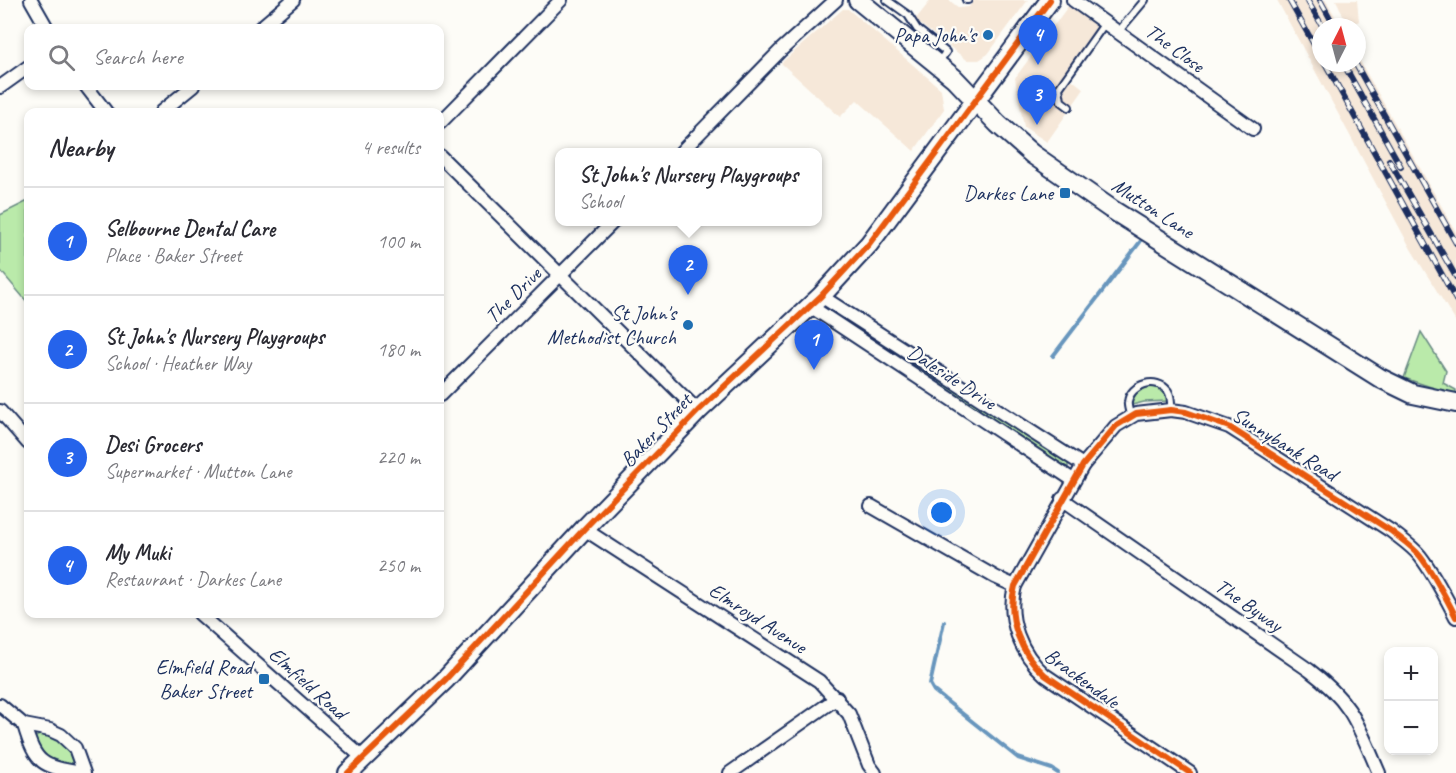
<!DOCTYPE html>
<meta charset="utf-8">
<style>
body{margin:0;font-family:Caveat,sans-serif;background:#f7f7f7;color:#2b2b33}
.controls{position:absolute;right:18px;bottom:18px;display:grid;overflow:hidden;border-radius:12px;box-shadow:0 3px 9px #0003}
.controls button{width:54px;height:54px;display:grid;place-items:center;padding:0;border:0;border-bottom:2px solid #e1e1e2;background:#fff;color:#2b2b33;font:30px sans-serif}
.compass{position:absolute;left:1312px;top:18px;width:54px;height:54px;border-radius:50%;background:#fff;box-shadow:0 3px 9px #0003;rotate:6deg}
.you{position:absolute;left:942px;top:513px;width:21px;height:21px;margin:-15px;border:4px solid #fff;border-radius:50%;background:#1a73e8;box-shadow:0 0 0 9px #1a73e833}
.badge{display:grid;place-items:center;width:39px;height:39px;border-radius:50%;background:#2563eb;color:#fff;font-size:20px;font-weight:700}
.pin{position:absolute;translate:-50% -50px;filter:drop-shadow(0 2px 3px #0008)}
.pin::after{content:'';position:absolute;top:32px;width:21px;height:18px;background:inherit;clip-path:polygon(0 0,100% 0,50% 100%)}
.popup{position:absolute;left:555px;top:148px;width:267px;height:78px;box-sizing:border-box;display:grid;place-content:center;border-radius:12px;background:#fff;filter:drop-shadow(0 2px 4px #0005);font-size:20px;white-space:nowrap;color:#7c7c81}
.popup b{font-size:22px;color:#2b2b33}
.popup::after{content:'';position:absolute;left:50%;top:100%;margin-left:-12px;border:12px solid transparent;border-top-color:#fff}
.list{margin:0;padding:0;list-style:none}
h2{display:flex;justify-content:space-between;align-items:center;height:78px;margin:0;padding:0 24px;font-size:26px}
h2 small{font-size:20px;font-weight:400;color:#7c7c81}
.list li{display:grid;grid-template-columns:39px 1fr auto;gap:18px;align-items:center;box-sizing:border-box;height:108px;padding:0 24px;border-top:2px solid #e1e1e2}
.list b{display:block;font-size:22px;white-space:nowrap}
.list p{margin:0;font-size:20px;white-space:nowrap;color:#7c7c81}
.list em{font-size:20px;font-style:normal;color:#7c7c81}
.icon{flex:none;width:33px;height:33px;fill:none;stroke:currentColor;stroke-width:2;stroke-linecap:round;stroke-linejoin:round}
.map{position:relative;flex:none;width:1456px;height:773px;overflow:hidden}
.search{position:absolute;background:#fff;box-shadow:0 3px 9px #0003;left:24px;top:24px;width:420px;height:66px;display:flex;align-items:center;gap:15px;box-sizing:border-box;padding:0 21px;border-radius:12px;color:#7c7c81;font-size:22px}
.panel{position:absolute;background:#fff;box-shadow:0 3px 9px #0003;left:24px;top:108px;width:420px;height:510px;border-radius:12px}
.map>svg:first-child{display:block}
.built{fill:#f6e8d9}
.green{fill:#baeaaa;stroke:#6a8c84;stroke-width:1.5}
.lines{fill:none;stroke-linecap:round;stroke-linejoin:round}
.stream{stroke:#6896bd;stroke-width:4}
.lane-casing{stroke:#1b2f5e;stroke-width:10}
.street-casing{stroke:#1b2f5e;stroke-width:16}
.secondary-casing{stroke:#1b2f5e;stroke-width:22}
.lane{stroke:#fdfcf7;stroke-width:6}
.street{stroke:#fdfcf7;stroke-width:12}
.secondary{stroke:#fdfcf7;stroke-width:18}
.rail-casing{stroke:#1b2f5e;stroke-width:6}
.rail{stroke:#fdfcf7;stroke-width:4;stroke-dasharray:11;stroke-linecap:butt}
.cycleway-casing{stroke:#fdfcf7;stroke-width:10}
.cycleway{stroke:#e8590c;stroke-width:6}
.poi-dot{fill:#1f6fb2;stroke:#fdfcf7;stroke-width:2}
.labels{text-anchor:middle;stroke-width:4.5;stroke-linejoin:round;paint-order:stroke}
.poi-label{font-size:21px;fill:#1b2f5e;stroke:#fdfcf7;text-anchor:end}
.street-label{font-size:21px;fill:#1b2f5e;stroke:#fdfcf7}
</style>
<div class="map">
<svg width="1456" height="773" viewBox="0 0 1456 773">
<rect width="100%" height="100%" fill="#fdfcf7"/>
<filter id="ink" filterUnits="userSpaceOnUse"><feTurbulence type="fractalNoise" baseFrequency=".0167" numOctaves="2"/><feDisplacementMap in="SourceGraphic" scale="12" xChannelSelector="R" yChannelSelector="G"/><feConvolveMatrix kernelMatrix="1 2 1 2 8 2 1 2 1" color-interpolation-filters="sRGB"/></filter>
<g filter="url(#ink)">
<g class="built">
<path d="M931,0H949L959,8L969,7L974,0H1028L988,54L979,60H967L915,20Z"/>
<path d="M1277,0H1326L1341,27H1321V63H1357V56L1456,232V322L1411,249Z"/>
<path d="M1336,0H1357L1359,21L1349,27Z"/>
<path d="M1069,5L1104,31L1070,78L1084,89L1047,142L1024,127L1015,78Z"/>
<path d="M843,9H848L941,89L944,109L914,151L857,100L840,117L781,63Z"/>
</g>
<g class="green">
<path d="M28,201V303L0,270V215Z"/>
<path d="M832,308L938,378L937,383L828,313Z"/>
<path d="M1421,332L1446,371L1443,383L1456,390V393L1440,390L1404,378Z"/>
<path d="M940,379L1068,462V467L1064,468L939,385Z"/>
<path d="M1151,385L1161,387L1168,401L1144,402L1132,405C1134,393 1139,389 1151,385Z"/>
<path d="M44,733L67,744L74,760L70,765C52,765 44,758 34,744L35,737Z"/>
</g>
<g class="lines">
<g class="stream">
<path d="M1053,356L1140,242"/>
<path d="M944,622L930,684L934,691L1018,758L1052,769L1058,773"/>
</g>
<defs>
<g id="lane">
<path d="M887,0L908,15L917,29L946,52L938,63"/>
<path d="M966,0H968"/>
<path d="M1118,32L1145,0"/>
<path d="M1069,107L1061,101L1059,88L1105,23"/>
<path d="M1130,416C1130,412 1127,406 1128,402C1130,384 1157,376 1168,391C1172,397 1171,404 1171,410"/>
</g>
<g id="street">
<path d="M31,0L47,28"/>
<path d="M1073,0L1253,129"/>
<path d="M260,28L293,0"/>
<path d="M86,86L106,112"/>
<path d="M0,87L28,67"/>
<path d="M161,112L193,86"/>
<path d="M440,123L561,0"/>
<path d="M681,152L781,50L836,0"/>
<path d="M440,156L698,411"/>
<path d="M821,296L1083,465"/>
<path d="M810,306L1073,480"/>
<path d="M440,395L613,222"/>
<path d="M0,411L28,443"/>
<path d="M1062,499L1309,670C1353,703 1358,725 1379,773"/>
<path d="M871,506L995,577L1015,586"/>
<path d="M584,529L819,681L849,714L869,765L875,773"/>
<path d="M200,614L363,758"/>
<path d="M0,705L24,725L50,730L61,735L75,748L84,773"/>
<path d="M24,725C36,765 42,766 81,773"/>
<path d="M730,773L837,698"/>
<path d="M1190,773L1045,675C1021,654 1006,619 1015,586L1083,465L1116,426L1136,414L1171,410L1186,412L1229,427L1391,531C1401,539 1412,546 1420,556C1434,574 1445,596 1456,617"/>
</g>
<g id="secondary">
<path d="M858,0L954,78L998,124L1032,154L1111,209L1380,378L1413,394L1456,403"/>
<path d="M348,773L446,679L584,529L698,411L821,296L869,244L1050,0"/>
</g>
</defs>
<use href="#lane" class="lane-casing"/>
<use href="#street" class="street-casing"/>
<use href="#secondary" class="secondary-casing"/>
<use href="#lane" class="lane"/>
<use href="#street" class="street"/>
<use href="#secondary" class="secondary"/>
<defs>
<g id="rail">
<path d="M1289,0L1321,57"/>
<path d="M1307,0L1323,27"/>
<path d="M1320,0L1335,27"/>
<path d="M1325,63L1456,300"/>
<path d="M1343,63L1401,167"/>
<path d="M1355,63L1456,243"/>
<path d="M1389,160L1456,277"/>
</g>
</defs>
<use href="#rail" class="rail-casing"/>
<use href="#rail" class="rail"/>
<defs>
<g id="cycleway">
<path d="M348,773L446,679L584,529L698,411L821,296L869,244L1050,0"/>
<path d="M1190,773L1045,675C1021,654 1006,619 1015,586L1083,465L1116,426L1136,414L1171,410L1186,412L1229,427L1391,531C1401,539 1412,546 1420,556C1434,574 1445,596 1456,617"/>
</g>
</defs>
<use href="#cycleway" class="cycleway-casing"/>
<use href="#cycleway" class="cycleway"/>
</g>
</g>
<g class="poi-dot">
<circle cx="988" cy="35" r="6"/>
<rect x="1059" y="187" width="12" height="12" rx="3"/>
<circle cx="688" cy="325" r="6"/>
<rect x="258" y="673" width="12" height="12" rx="3"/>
</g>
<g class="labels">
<g class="poi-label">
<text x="976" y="42">Papa John's</text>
<text x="1053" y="200">Darkes Lane</text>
<text x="676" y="320">St John's<tspan x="676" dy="24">Methodist Church</tspan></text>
<text x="252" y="674">Elmfield Road<tspan x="252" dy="24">Baker Street</tspan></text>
</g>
<g class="street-label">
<text transform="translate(1175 48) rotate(36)" y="7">The Close</text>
<text transform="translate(1153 208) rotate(33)" y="7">Mutton Lane</text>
<text transform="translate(513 295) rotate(-45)" y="7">The Drive</text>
<text transform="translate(952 377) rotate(33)" y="7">Daleside Drive</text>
<text transform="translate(656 430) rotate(-46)" y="7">Baker Street</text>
<text transform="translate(1285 444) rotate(32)" y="7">Sunnybank Road</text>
<text transform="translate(1249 605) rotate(35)" y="7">The Byway</text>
<text transform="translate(758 618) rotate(33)" y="7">Elmroyd Avenue</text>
<text transform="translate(1082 678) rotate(36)" y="7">Brackendale</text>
<text transform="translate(308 683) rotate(42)" y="7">Elmfield Road</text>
</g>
</g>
</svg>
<div class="controls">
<button>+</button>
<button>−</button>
</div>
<svg class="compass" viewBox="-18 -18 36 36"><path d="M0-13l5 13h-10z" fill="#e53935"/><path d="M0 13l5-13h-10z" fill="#7c7c81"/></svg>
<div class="you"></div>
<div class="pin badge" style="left:814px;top:370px">1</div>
<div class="pin badge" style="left:688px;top:295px">2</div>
<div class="popup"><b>St John's Nursery Playgroups</b>School</div>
<div class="pin badge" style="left:1037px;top:125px">3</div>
<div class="pin badge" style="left:1038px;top:65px">4</div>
<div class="search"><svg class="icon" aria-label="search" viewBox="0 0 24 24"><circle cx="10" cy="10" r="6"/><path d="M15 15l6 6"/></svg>Search here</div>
<section class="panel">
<h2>Nearby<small>4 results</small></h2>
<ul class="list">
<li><span class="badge">1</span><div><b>Selbourne Dental Care</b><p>Place · Baker Street</p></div><em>100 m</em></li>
<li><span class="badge">2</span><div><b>St John's Nursery Playgroups</b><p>School · Heather Way</p></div><em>180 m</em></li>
<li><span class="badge">3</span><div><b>Desi Grocers</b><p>Supermarket · Mutton Lane</p></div><em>220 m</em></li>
<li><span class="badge">4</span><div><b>My Muki</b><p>Restaurant · Darkes Lane</p></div><em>250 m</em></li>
</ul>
</section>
</div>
